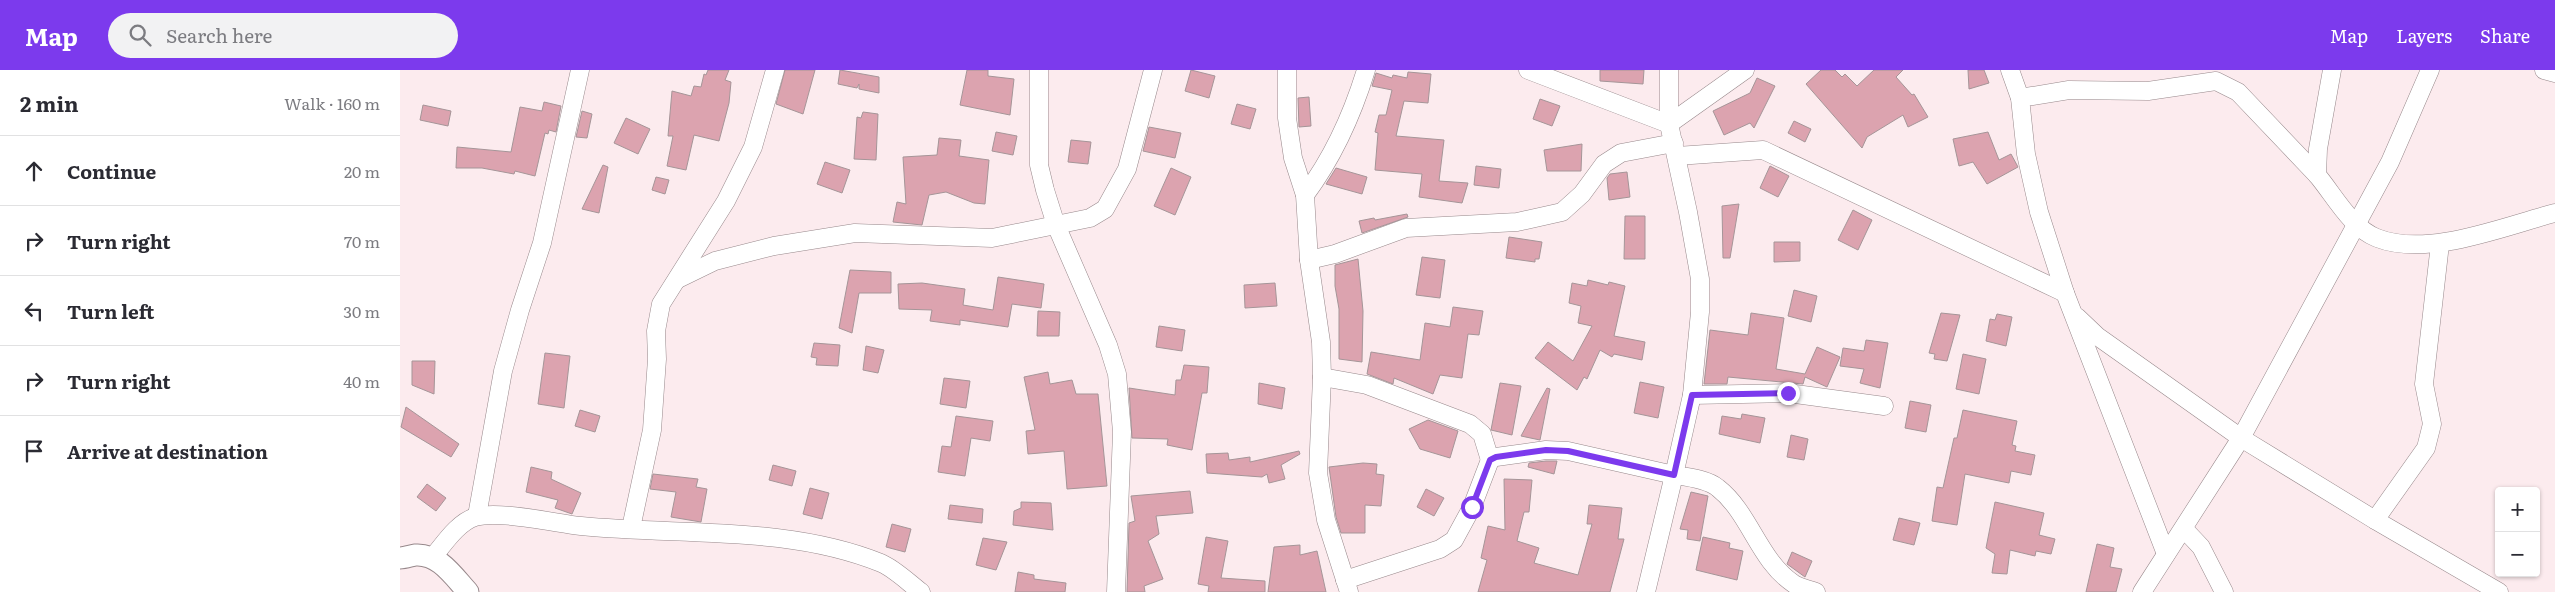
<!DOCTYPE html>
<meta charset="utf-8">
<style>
body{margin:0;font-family:Literata,serif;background:#f2f2f3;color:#2b2b33}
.controls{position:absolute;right:15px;bottom:15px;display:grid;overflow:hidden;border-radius:5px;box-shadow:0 1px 4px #0004}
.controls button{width:45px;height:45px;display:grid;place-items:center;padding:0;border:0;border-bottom:1px solid #e1e1e2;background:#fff;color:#2b2b33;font:25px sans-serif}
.stop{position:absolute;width:15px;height:15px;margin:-11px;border:4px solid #7c3aed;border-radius:50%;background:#fff}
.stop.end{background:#7c3aed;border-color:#fff;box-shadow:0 1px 5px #0008}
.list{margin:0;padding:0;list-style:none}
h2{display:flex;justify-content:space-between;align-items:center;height:65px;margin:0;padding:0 20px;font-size:21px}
h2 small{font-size:16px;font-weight:400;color:#7c7c81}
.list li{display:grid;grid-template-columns:32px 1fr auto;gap:15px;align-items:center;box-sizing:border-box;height:70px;padding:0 20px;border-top:1px solid #e1e1e2}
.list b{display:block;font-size:19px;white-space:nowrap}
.list em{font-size:16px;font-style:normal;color:#7c7c81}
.icon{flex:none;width:28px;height:28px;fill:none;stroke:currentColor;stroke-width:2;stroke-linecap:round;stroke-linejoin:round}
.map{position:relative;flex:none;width:2155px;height:522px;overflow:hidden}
header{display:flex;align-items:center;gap:30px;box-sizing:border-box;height:70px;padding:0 25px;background:#7c3aed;color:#fff}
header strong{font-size:24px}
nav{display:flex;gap:28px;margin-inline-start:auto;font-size:18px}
.search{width:350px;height:45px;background:#f2f2f3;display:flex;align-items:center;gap:12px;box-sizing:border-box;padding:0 18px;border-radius:28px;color:#7c7c81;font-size:19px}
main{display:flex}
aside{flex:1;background:#fff}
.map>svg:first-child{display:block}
.building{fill:#dca3af;stroke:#a59598}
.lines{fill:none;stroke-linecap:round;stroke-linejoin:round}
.minor-casing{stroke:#97888b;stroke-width:19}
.tertiary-casing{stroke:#97888b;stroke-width:23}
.minor{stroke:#fff;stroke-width:18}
.tertiary{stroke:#fff;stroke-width:21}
.route{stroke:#7c3aed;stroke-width:6}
</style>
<header>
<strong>Map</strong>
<div class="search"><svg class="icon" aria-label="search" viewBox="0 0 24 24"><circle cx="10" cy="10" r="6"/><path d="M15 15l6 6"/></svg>Search here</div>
<nav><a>Map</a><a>Layers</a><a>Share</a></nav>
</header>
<main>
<aside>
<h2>2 min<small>Walk · 160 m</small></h2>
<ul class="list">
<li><svg class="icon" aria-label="ahead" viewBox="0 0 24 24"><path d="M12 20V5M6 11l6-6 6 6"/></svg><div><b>Continue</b></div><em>20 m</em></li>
<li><svg class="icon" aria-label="right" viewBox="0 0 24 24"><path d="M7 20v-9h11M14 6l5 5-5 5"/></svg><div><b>Turn right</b></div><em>70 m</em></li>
<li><svg class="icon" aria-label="left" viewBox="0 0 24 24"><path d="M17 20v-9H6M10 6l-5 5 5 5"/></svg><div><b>Turn left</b></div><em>30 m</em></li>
<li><svg class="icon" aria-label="right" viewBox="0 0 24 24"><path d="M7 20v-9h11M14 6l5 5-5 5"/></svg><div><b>Turn right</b></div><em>40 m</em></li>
<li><svg class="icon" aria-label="arrive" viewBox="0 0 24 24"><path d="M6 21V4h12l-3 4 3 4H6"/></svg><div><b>Arrive at destination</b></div></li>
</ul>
</aside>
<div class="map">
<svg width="2155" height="522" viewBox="0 0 2155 522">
<rect width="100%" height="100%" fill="#fcebee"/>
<g class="building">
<path d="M308,0H329L325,10L331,12L329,33L319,71L294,65L286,100L267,96L273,66H268L272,21L291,26L294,16L301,17L304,4L306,5Z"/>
<path d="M385,0H415L403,44L376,34Z"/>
<path d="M440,0L479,7V23L459,19V14L457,18L438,14Z"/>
<path d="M567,0H588V6L614,9L610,45L560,35Z"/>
<path d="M791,0L815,6L809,28L785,21Z"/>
<path d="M1200,0H1244L1243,14L1200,11Z"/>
<path d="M1421,0H1435L1442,7L1445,4L1457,16L1474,0H1503L1496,7L1512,25L1514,24L1528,47L1508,57L1503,45L1467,67L1462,78L1406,14Z"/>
<path d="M1568,0H1584L1589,13L1569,19Z"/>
<path d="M1008,2L1031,4L1028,33L1004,31L996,66L1044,70L1039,111L1068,113L1062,133L1019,127L1022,104L975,100L978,63L975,62L979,45H986L992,20L972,16L976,3L992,8L993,5L1007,8Z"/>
<path d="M1357,8L1375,16L1354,58L1350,53L1324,65L1313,41L1350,23Z"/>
<path d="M909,27L911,56L899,57L898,28Z"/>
<path d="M1140,29L1160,36L1152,56L1133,49Z"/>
<path d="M144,32L161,36L156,62L149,60L148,64L145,63L135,106L115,101L114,104L82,98H56L57,77L111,82L120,37L142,41Z"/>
<path d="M837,34L856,39L850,59L831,54Z"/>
<path d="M23,35L51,41L48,56L20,50Z"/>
<path d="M182,41L192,44L187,68L176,67Z"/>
<path d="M463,42L478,44L476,90L454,89L457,47L461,48Z"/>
<path d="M226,48L250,59L238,84L214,73Z"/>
<path d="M1394,51L1411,59L1405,72L1388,63Z"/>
<path d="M749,57L781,63L775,88L743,81Z"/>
<path d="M596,62L617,66L613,85L592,81Z"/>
<path d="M1588,62L1599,90L1611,84L1618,97L1587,114L1573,92L1559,96L1553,69Z"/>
<path d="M539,68L561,70L559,86L589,90L585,134L574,133L546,122L529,125L522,155L493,152L497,132L506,134L503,87L537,85Z"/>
<path d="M671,70L691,72L688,94L668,92Z"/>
<path d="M1182,74L1181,101H1147L1144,80Z"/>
<path d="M425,92L450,100L442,123L417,114Z"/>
<path d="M203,95L208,97L199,143L182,139Z"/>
<path d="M1076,96L1101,99L1099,118L1074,115Z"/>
<path d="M1370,96L1389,106L1378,127L1360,118Z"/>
<path d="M771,98L791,107L775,145L754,136Z"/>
<path d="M936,98L967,107L962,124L926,114Z"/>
<path d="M1227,102L1230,127L1209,130L1207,108L1210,104Z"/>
<path d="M256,107L269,110L265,124L252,120Z"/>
<path d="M1339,134L1330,188H1323L1322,136Z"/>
<path d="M1453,140L1472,150L1458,180L1438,170Z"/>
<path d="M1007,144L1008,147L962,163L959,151L974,148L975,150Z"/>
<path d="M1225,146H1245V189H1224Z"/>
<path d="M1109,167L1142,172L1139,189H1135V192L1106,188Z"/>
<path d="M1374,172H1400V191L1374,192Z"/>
<path d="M1022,187L1045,190L1040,228L1016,225Z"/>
<path d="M958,189L963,241L962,292L939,289V239L935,216V195Z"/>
<path d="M450,200L491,202V223H459L452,263L439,258Z"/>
<path d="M598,207L644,214L641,238L612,234L608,257L560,250V255L530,251L532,240L499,239L498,214L522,213L565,219L563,235L593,240Z"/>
<path d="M1188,210L1208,215L1209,212L1225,216L1214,266L1245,272L1242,290L1214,284L1212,287L1200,280L1187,309L1184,307L1177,320L1135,288L1148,272L1173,291L1192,256L1178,253L1181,236L1169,233L1172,213L1187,216Z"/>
<path d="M875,213L877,236L845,238L844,215Z"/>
<path d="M1394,220L1417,226L1411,252L1388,246Z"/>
<path d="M1053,237L1083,241L1079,265L1068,264L1062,308L1040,305L1033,324L994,308L993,314L967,304L971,282L1020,290L1025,253L1050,257Z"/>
<path d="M638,241L660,242L659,266H637Z"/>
<path d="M1351,243L1384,248L1376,299L1405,304L1417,277L1440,287L1427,317L1405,307L1403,314L1328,307L1327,314H1304L1310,260L1348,265Z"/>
<path d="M1541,243L1560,245L1547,291L1534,289L1535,284L1529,283Z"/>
<path d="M1597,244L1612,247L1606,276L1586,271L1590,249L1595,250Z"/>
<path d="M759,256L785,260L782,281L756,277Z"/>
<path d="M1466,270L1488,273L1480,318L1460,313L1464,299L1440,296L1443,278L1464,281Z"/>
<path d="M414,273L440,275L438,296L416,295L417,288L411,287Z"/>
<path d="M466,276L484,280L478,303L463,300Z"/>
<path d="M145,283L170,286L164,338L138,334Z"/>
<path d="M1563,284L1586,289L1579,324L1556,319Z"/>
<path d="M12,291H35L34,324L12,315Z"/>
<path d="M784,295L809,297L807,323H802L792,380L767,375L768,369L732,368L729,318L775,325L776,310H781Z"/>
<path d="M648,302L650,314L672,310L676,324H698L707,416L667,419L664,381L628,384L626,361L635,360L624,307Z"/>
<path d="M544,308L570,311L566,338L540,334Z"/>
<path d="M1240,312L1264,317L1258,348L1234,343Z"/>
<path d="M859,313L885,318L882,339L858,334Z"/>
<path d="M1100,313L1121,316L1112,365L1091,360Z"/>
<path d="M1147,318L1150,319L1140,370L1121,366Z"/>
<path d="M1510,331L1531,335L1526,362L1505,358Z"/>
<path d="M6,337L59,374L51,387L1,357Z"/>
<path d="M180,340L200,346L195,362L175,356Z"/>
<path d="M1563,340L1617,351L1612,375L1616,376L1615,381L1635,385L1631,405L1611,401L1609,413L1565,404L1557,455L1532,451L1537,417L1543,418L1554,368H1557Z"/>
<path d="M1342,344L1365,348L1360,373L1319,364L1322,346L1341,349Z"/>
<path d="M556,346L593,351L590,371L571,368L565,406L538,402L542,376L551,377Z"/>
<path d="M1028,350L1058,361L1050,388L1020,379L1009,359Z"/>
<path d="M1391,365L1408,369L1404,390L1387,387Z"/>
<path d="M899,381L900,384L881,395L885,409L869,413L867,404L862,407L807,403L806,384L828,383L829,390L850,387V392Z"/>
<path d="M1146,391H1157L1154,404L1128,397L1129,393Z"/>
<path d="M963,393L977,394L976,404L984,405L981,436L965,435V463H941L936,447L929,397Z"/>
<path d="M373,395L396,401L392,416L369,410Z"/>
<path d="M131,397L152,402L151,409L181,423L172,444L155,438L158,430L126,422Z"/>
<path d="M253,404L298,409L296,417L307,419L301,452L271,447L276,422L250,419Z"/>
<path d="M1104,409L1132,410L1129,442H1124L1117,471L1139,478L1134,493L1178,505L1192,454H1187L1189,435L1222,438L1218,469H1224L1210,522H1078L1087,490L1081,488L1088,456L1105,460Z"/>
<path d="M27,414L46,428L36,441L17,427Z"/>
<path d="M410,418L429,423L422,449L403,444Z"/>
<path d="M1026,419L1044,428L1034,446L1017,437Z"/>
<path d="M790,421L793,443L756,446L759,464L748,471L763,509L744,516L745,522H727L729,453L735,451L731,426Z"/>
<path d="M1291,422L1308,426L1300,471L1287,469L1288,460L1280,459Z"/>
<path d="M621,432L651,433L653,460L613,455L614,441L621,438Z"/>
<path d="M1595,432L1644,443L1639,465L1655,469L1651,484L1636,481L1635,486L1610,480L1607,504L1592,503L1595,484L1586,478Z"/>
<path d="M550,435L583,439L582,453L548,449Z"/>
<path d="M1499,448L1520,453L1514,475L1493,470Z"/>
<path d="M492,454L511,459L505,482L486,477Z"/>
<path d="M806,467L828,471L821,508L865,511V522H808L809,516L798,514Z"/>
<path d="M1303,467L1330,473L1329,478L1343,481L1337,510L1296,500Z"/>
<path d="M583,468L607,472L596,500L576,495Z"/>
<path d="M1697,474L1714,478L1710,497L1722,499L1716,522H1686Z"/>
<path d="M900,475V485L917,481L926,522H868L874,477Z"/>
<path d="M1392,482L1412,491L1405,507L1387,494Z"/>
<path d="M618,502L634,505V509L666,513L665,522H615Z"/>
</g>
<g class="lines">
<defs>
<g id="minor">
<path d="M639,0V95L645,120L656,155L708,275L717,304L722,362L716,522"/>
<path d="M887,0V48L893,88L905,125L909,190L921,272L922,307L918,403L926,450L949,522"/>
<path d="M1128,0L1269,54"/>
<path d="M1269,0V54L1288,142L1300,209V242L1292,325L1274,405C1287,407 1307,409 1318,418C1350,443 1359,491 1394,514C1400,518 1409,519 1416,522"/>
<path d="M1610,0L1620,28L1626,84L1639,142L1665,223L1766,484"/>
<path d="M1932,0L1918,79L1917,105C1934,125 1951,158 1977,168C2028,188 2104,156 2155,143"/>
<path d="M2144,0L2155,3"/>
<path d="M1620,28L1669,20L1748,21L1816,11L1838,22L1917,105"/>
<path d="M1269,54L1345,0"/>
<path d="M1277,86L1363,80L1665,223"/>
<path d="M905,125C934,86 952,46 966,0"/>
<path d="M909,190L935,184L1006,158L1117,152L1162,142L1182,124L1204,94L1221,83L1274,73"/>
<path d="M278,209L315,191L374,176L455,163L592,168L690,148L705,139L727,99L753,0"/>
<path d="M1677,247L1697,266L1841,368L1975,450L2099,522"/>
<path d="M922,307L967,315L1070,354L1082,364L1090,390"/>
<path d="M1292,325L1388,323L1484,336"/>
<path d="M77,446L103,301L120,240L142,173L180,0"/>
<path d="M1975,450L2026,378L2032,354L2024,314L2040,174"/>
<path d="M231,458L252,360L257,289L256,261L261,234L326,131L353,77L375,0"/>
<path d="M1784,459L1801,477L1824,522"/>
<path d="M32,488C44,474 57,453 75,447C98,440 155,453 181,456C280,466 387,455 481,493C495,499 509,513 521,522"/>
<path d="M945,510L1040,479L1054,470L1072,437L1090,390L1096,387L1146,380L1168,381L1274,405L1246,522"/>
<path d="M1742,522L1841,368L1990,92L2030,0"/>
</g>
<path id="tertiary" d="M0,488C5,488 10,486 15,485C39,483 54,507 68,522"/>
</defs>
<use href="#minor" class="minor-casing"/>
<use href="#tertiary" class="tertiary-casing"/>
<use href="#minor" class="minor"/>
<use href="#tertiary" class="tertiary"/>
</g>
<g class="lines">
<path class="route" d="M1072,437L1090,390L1096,387L1146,380L1168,381L1274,405L1292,325L1388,323"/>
</g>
</svg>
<div class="controls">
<button>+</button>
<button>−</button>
</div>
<div class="stop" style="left:1072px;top:437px"></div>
<div class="stop end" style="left:1388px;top:323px"></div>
</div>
</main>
